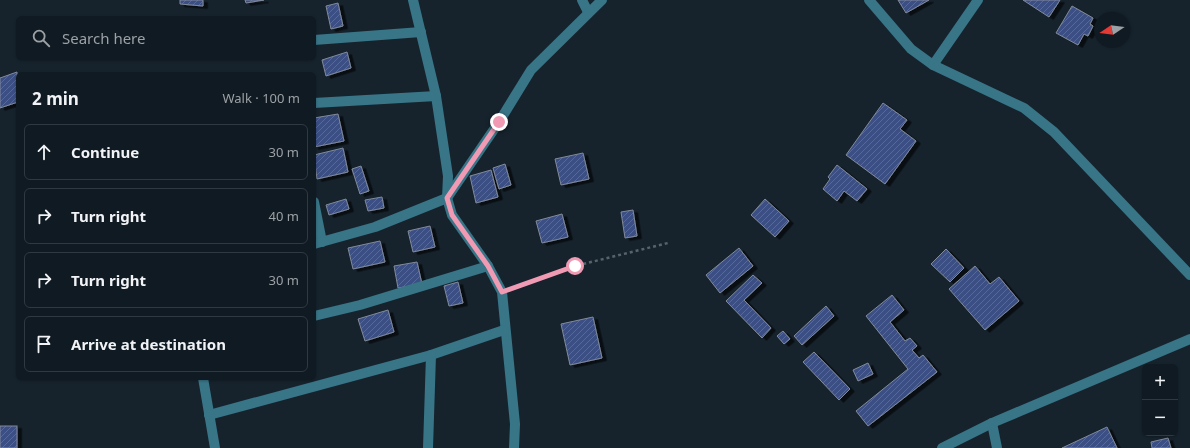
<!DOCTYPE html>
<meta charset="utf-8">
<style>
body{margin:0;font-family:"Noto Sans",sans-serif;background:#1e272f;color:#f1f3f6}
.controls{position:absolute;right:12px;bottom:12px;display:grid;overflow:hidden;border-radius:6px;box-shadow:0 1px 3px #0004}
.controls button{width:36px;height:36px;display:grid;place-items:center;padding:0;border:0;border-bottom:1px solid #303840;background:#101a22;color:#f1f3f6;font:20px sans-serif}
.compass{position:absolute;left:1094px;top:12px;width:36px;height:36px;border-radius:50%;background:#101a22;box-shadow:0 1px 3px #0004;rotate:257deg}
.stop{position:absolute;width:12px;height:12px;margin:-9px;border:3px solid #f09ab4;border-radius:50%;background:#fff}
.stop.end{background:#f09ab4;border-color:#fff;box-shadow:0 1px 4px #0008}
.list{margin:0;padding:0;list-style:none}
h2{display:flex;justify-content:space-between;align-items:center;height:52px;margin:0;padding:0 16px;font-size:17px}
h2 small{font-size:13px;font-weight:400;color:#9ca1a5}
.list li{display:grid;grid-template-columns:26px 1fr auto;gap:12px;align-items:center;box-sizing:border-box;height:56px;margin:0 8px 8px;padding:0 8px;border:1px solid #303840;border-radius:6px}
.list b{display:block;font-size:15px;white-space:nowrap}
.list em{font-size:13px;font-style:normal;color:#9ca1a5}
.icon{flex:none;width:22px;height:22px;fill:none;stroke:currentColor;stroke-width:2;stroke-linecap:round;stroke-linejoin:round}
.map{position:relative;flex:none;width:1190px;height:448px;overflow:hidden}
.search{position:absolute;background:#101a22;box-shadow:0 1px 3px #0004;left:16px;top:16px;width:300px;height:44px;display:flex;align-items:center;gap:10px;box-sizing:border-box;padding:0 14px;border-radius:6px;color:#9ca1a5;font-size:15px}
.panel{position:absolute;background:#101a22;box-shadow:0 1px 3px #0004;left:16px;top:72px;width:300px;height:308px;border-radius:6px}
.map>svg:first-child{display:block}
.building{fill:url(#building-hatch);stroke:#828a9a;filter:url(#shadow)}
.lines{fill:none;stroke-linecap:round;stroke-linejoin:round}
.path{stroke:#57626b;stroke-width:2.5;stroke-dasharray:3 3;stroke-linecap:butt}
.minor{stroke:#387587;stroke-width:10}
.route{stroke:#f09ab4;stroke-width:5}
</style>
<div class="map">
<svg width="1190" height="448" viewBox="0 0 1190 448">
<defs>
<pattern id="building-hatch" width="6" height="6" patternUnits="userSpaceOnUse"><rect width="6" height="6" fill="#3a4f85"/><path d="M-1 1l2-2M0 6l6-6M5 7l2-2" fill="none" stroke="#566997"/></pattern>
<filter id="shadow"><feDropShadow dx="4.5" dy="2.5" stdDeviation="0" flood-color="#0009"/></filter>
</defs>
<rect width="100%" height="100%" fill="#16232d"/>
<g class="building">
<path d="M180,0H203V6L180,4Z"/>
<path d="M245,0H264L246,3Z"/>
<path d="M898,0H929L906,13Z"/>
<path d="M1023,0H1060L1049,17Z"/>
<path d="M338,3L343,26L331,29L326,6Z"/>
<path d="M1072,6L1093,18L1090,24L1093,26L1088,36L1084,34L1078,45L1056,33Z"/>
<path d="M347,52L351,68L326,76L322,60Z"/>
<path d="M17,72L18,102L0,108V78Z"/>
<path d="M883,103L907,120L900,129L916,141L885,184L846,155Z"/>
<path d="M338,114L344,141L314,147V118Z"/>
<path d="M343,148L348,172L317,179L314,155Z"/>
<path d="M583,153L589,179L561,185L555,159Z"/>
<path d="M505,164L511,185L499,189L493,168Z"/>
<path d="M837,165L867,189L857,201L844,191L837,201L823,189L830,179L828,177Z"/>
<path d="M361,166L369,191L360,194L352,169Z"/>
<path d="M491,170L498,197L476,203L470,176Z"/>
<path d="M382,197L384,208L368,211L365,200Z"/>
<path d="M346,199L349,209L329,215L326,205Z"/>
<path d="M765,199L789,221L775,237L751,215Z"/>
<path d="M633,210L637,236L625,238L621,212Z"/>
<path d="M562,214L568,237L542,243L536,221Z"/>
<path d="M430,226L435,247L413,252L408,231Z"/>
<path d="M380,241L385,262L353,269L348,248Z"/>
<path d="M739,248L753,266L720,293L706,275Z"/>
<path d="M946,249L964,268L950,282L931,264Z"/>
<path d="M417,262L422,284L398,288L394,266Z"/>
<path d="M975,266L990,284L999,277L1019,301L985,330L949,289Z"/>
<path d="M753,275L762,283L744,300L771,328L762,338L726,301Z"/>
<path d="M458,282L463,303L449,306L444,286Z"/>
<path d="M892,295L904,310L890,322L905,341L910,338L917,346L912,350L919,358L923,355L937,372L868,426L856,411L908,369L866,316Z"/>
<path d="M826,306L834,316L802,345L794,336Z"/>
<path d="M388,310L394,332L365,341L358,319Z"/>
<path d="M593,317L602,358L570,365L561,324Z"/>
<path d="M783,331L790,339L784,344L777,336Z"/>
<path d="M814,352L850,389L839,400L803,362Z"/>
<path d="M868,363L873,374L858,381L853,370Z"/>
<rect x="0" y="426" width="17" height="22"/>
<path d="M1107,427L1117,448H1062Z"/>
<path d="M1168,438L1171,448H1152L1151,442Z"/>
</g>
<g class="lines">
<path class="path" d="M515,287L575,266L668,243"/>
<g class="minor">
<path d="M413,0L436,96L448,176L447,198L452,215L488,266L502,292L515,424L514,448"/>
<path d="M582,0L588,12"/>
<path d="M869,0L911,49L933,65L1024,108L1054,132L1190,275"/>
<path d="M314,40L421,32"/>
<path d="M933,65L978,0"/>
<path d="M314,103L436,96"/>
<path d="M314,202L322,242"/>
<path d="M314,244L375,227L447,198L499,122L531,70L602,0"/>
<path d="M314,316L360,305L488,266"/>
<path d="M203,378L215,448"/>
<path d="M209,415L431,355L504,330"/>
<path d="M992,423L997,448"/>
<path d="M428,448L431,355"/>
<path d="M942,448L992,423L1190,339"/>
</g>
</g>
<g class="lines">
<path class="route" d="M499,122L447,198L452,215L488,266L502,292L575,266"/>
</g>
</svg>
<div class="controls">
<button>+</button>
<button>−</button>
</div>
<svg class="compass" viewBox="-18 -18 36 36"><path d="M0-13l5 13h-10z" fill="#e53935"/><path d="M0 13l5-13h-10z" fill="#9ca1a5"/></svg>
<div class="stop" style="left:575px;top:266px"></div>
<div class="stop end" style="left:499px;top:122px"></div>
<div class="search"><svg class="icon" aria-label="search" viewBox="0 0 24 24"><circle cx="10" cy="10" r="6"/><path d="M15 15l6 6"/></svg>Search here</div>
<section class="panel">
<h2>2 min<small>Walk · 100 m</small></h2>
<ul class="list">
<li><svg class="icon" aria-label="ahead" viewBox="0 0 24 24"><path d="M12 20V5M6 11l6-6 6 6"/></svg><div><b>Continue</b></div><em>30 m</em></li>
<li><svg class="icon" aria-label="right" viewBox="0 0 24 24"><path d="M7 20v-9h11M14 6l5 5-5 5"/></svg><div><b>Turn right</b></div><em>40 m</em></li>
<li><svg class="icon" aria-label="right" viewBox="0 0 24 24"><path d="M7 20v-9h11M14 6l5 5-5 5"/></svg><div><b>Turn right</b></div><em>30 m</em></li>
<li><svg class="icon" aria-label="arrive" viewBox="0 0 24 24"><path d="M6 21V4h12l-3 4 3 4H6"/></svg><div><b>Arrive at destination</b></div></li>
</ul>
</section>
</div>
